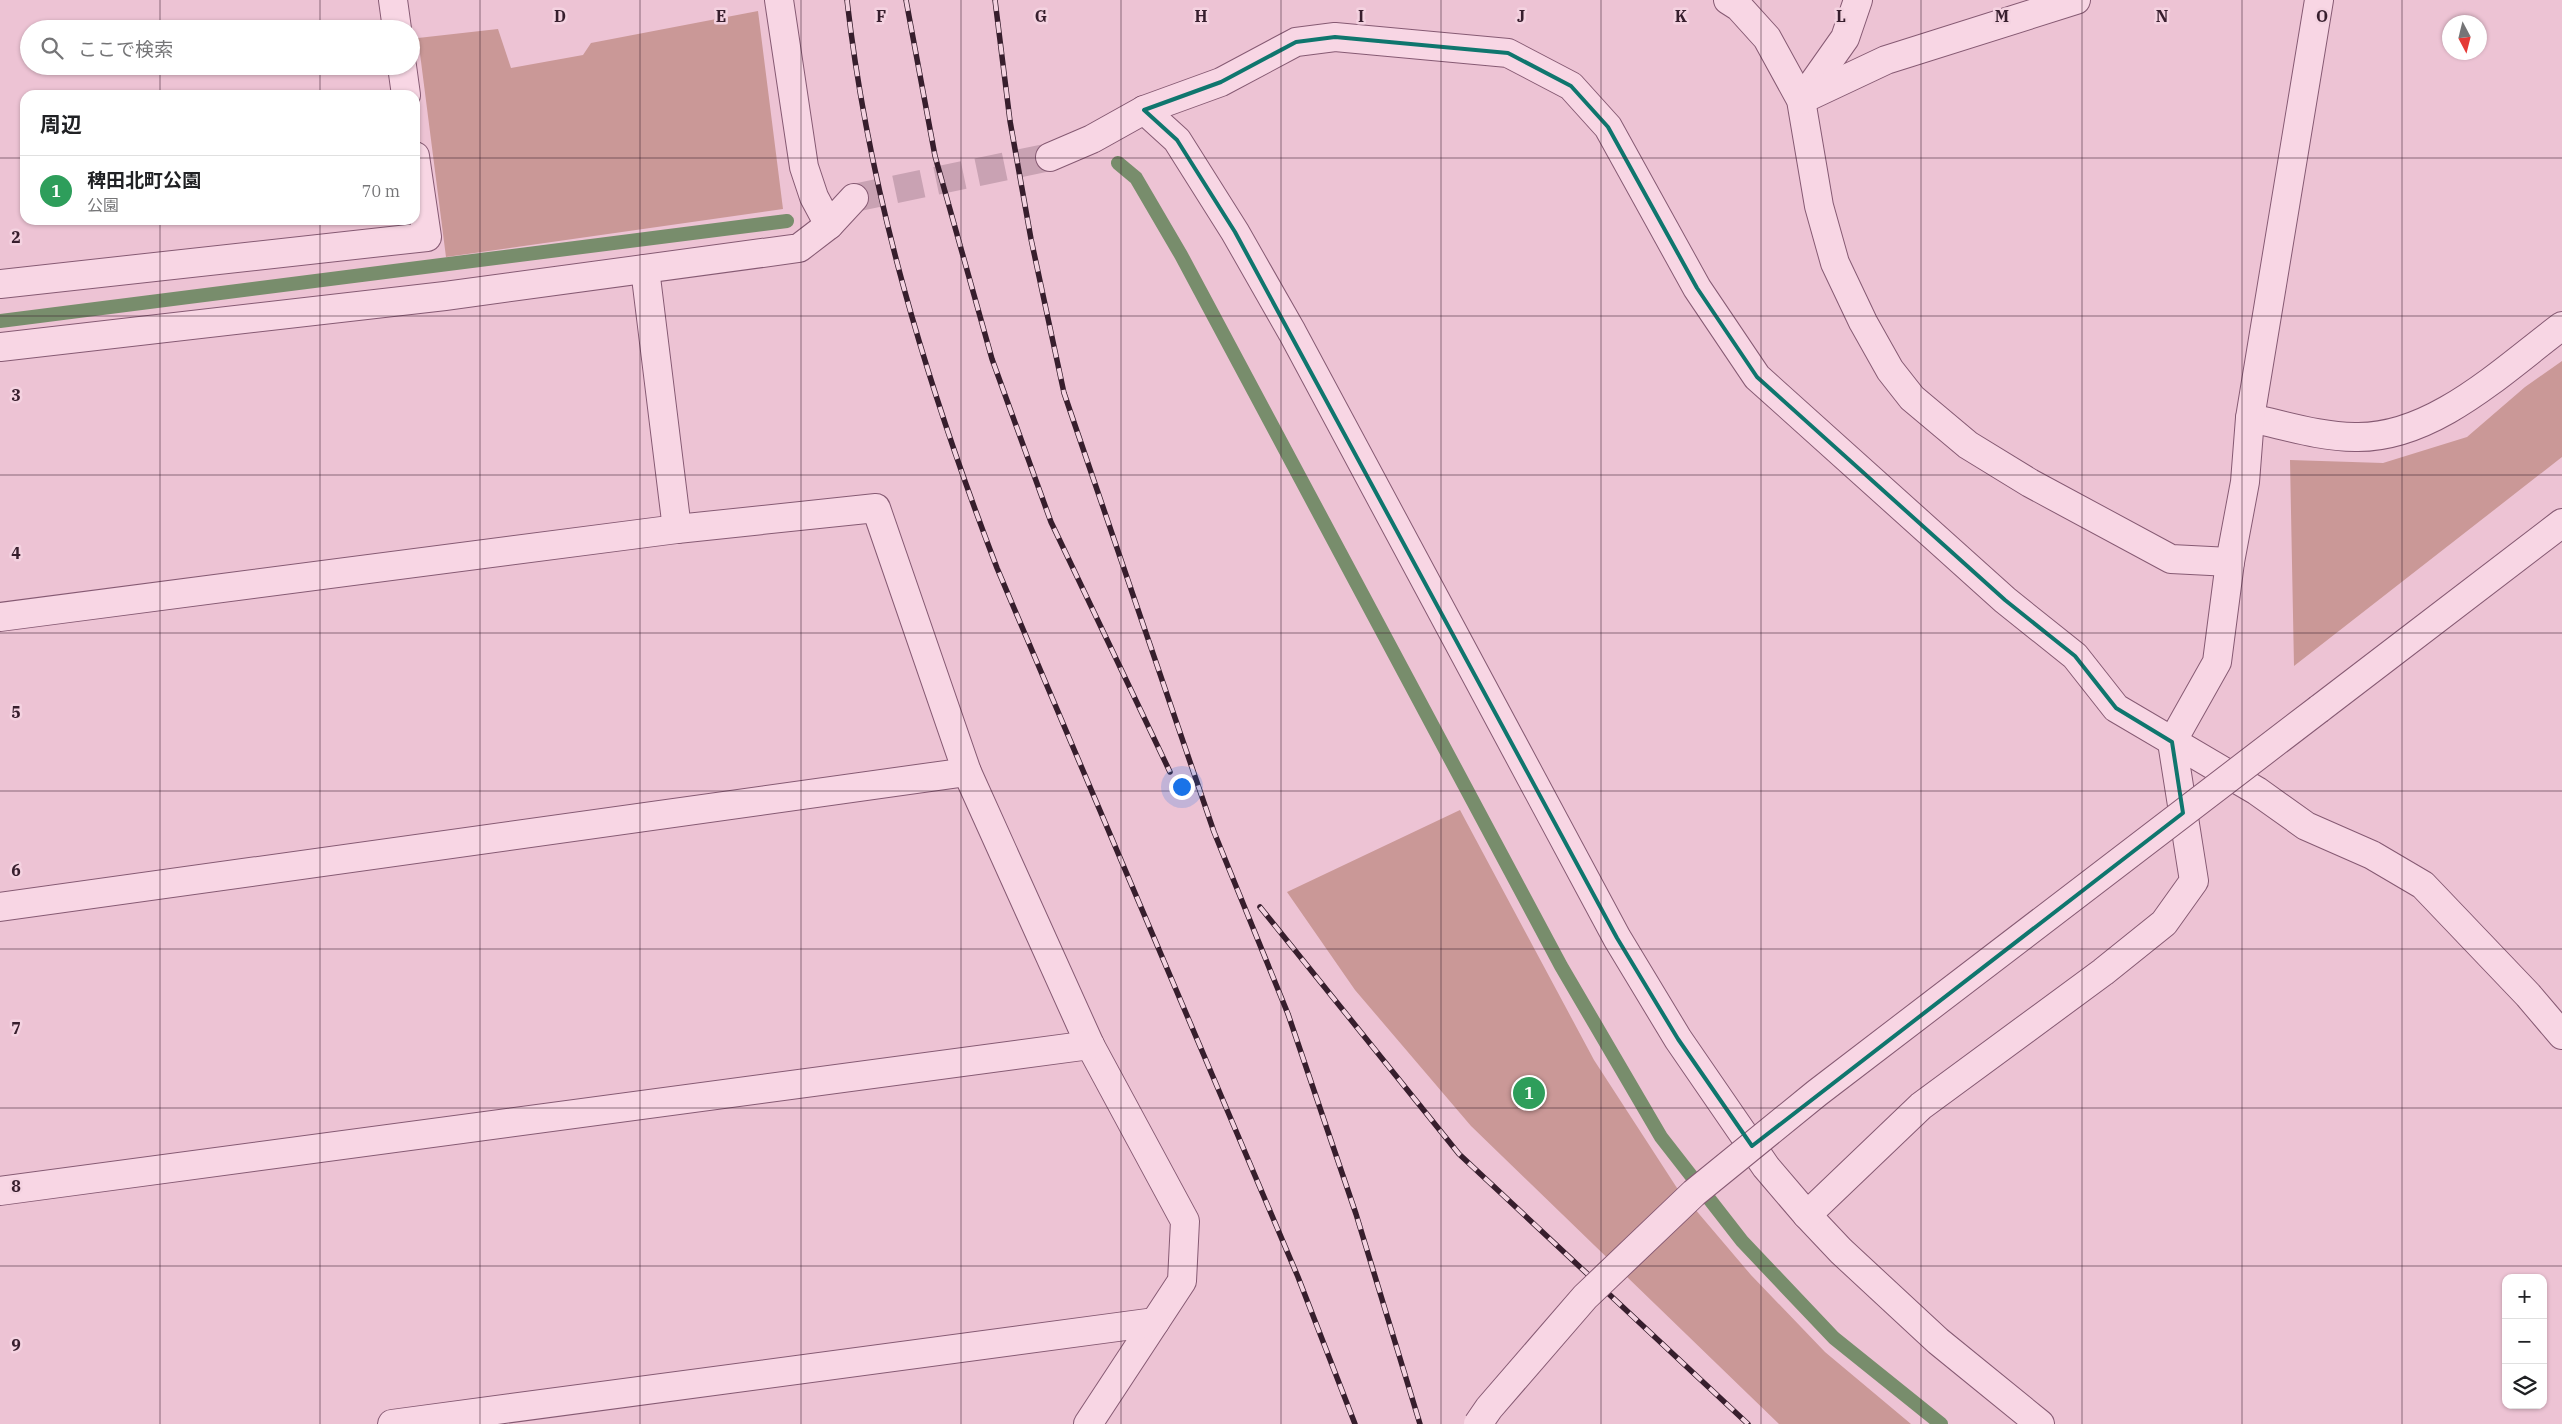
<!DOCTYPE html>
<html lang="ja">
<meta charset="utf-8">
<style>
body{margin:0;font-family:"IBM Plex Serif","Noto Sans JP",serif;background:#f2f2f2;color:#202124}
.controls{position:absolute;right:15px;bottom:15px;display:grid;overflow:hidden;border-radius:10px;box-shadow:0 1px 4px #0004}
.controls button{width:45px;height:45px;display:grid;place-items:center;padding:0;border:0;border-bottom:1px solid #e0e0e0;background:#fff;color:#202124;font:25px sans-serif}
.compass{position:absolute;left:2442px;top:15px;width:45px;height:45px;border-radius:50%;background:#fff;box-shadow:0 1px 4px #0004;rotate:173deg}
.you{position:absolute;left:1181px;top:786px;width:18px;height:18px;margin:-12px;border:4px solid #fff;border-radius:50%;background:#1a73e8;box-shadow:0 0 0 8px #1a73e833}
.badge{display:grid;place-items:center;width:32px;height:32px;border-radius:50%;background:#111827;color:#fff;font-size:16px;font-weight:700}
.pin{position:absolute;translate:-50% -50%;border:2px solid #fff;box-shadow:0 1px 5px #0006}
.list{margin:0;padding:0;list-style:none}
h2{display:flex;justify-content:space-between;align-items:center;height:65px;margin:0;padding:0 20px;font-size:21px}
h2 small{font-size:16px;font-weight:400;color:#757577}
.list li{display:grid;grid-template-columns:32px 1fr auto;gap:15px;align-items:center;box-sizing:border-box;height:70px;padding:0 20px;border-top:1px solid #e0e0e0}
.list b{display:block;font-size:19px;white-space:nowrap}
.list p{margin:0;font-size:16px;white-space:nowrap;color:#757577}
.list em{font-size:16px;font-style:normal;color:#757577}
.icon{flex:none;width:28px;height:28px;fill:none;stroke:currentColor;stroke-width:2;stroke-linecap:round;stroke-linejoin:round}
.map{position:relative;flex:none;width:2562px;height:1424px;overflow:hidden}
.search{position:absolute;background:#fff;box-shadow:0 1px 4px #0004;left:20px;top:20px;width:400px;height:55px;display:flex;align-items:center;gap:12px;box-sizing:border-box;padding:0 18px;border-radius:28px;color:#757577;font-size:19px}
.panel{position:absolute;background:#fff;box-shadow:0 1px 4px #0004;left:20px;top:90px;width:400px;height:135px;border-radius:15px}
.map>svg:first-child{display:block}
.green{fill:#ca9897}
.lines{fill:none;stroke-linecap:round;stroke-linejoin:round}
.stream{stroke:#788d6c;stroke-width:14}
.minor-tunnel{stroke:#c9a2b3;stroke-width:28;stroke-dasharray:28 14;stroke-linecap:butt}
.minor-casing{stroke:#865a73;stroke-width:30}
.minor{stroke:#f8d6e4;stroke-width:28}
.rail-casing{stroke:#371e2d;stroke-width:5.5}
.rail{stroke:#f4d2e0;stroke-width:4;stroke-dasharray:11;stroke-linecap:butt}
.minor-bridge-casing{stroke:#865a73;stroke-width:30;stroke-linecap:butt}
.minor-bridge{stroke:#f8d6e4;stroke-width:28}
.marked{fill:none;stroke:#0f766e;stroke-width:4;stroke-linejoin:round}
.grid{fill:none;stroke:#371e2d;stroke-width:1;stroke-opacity:0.55}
.grid-label{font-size:16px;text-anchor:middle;font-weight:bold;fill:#371e2d;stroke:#f4d2e0;stroke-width:5;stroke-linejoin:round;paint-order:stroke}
</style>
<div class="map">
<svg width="2562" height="1424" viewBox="0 0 2562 1424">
<rect width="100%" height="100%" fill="#edc3d4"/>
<g class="green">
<path d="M758,11L783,209L446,257L418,38L498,29L511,68L583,55L591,43Z"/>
<path d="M2562,361V457L2294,666L2290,460L2383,463L2467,437L2525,387Z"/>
<path d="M1460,810L1594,1060L1677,1188L1751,1275L1825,1352L1911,1424H1779L1471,1126L1355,990L1287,892Z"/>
</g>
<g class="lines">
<g class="stream">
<path d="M1118,163L1136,178L1181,255L1561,966L1661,1137L1742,1241L1834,1338L1941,1424"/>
<path d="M0,321L787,221"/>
</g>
<path class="minor-tunnel" d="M854,198L1050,157"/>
<defs>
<g id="minor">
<path d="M393,0L397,29"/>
<path d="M779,0L804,167L814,197L829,225"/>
<path d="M1728,0L1739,7L1767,38L1801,100L1819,206L1835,263L1863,322L1890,370L1912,398L1968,445L2030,483L2171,559L2230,562"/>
<path d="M402,66L406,95"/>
<path d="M1802,99L1845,38L1858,0"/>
<path d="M1801,100L1886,60L2076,0"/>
<path d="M1144,110L1177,140L1235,232L1292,332L1617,938L1678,1039L1766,1167L1807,1215L1841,1251L1938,1341L2040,1424"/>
<path d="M1050,157L1092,139L1144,110L1221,82L1296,42L1335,37L1508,53L1571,86L1608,127L1697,288L1757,377L2005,600L2075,656L2116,708L2257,791L2306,826L2372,855L2423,885L2528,995L2562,1035"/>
<path d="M645,269L677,529"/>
<path d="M0,284L427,237L415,156"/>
<path d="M0,347L445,296L799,248L829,225L854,198"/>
<path d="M2250,418C2284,425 2320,437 2355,437C2433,439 2503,370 2562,326"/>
<path d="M0,617L677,529L876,508L967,772L1090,1045L1185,1221L1182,1281L1088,1424"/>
<path d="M2319,709L2562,523"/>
<path d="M0,907L967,772"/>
<path d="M0,1191L1090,1045"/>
<path d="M1807,1215L1921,1106L2103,972L2164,923L2194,881L2172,742L2217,662L2230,562L2245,482L2250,418L2319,0"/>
<path d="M392,1424L1155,1322"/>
</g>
</defs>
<use href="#minor" class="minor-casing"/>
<use href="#minor" class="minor"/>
<defs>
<g id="rail">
<path d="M847,0C869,195 927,385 997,568L1298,1277L1355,1424"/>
<path d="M906,0L935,156L992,359L1051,522L1170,772"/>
<path d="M995,0L1010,121L1031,239L1064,393L1214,832L1288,1014L1356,1214L1420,1424"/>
<path d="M1260,907L1459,1154L1748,1424"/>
</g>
</defs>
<use href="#rail" class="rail-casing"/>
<use href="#rail" class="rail"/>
<defs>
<path id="minor-bridge" d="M1478,1424L1489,1408L1585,1297L1694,1193L1817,1093L2319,709"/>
</defs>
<use href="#minor-bridge" class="minor-bridge-casing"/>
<use href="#minor-bridge" class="minor-bridge"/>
</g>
<path class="marked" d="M1335,37L1508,53L1571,86L1608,127L1697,288L1757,377L2005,600L2075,656L2116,708L2172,742L2183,813L1752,1146L1678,1039L1617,938L1235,232L1177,140L1144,110L1221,82L1296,42Z"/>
<path class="grid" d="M160,0V29M320,0V29M480,0V1424M640,0V1424M801,0V1424M961,0V1424M1121,0V1424M1281,0V1424M1441,0V1424M1601,0V1424M1761,0V1424M1921,0V1424M2082,0V1424M2242,0V1424M2402,0V1424M160,66V95M320,66V95M0,158H25M415,158H2562M160,220V1424M320,220V1424M0,316H2562M0,475H2562M0,633H2562M0,791H2562M0,949H2562M0,1108H2562M0,1266H2562"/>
<g class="grid-label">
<text x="560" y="22">D</text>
<text x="721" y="22">E</text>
<text x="881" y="22">F</text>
<text x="1041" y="22">G</text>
<text x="1201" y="22">H</text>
<text x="1361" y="22">I</text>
<text x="1521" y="22">J</text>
<text x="1681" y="22">K</text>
<text x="1841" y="22">L</text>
<text x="2002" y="22">M</text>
<text x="2162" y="22">N</text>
<text x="2322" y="22">O</text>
<text x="16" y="243">2</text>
<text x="16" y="401">3</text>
<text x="16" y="559">4</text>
<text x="16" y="718">5</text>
<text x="16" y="876">6</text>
<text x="16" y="1034">7</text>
<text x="16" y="1192">8</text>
<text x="16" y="1351">9</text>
</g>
</svg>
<div class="controls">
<button>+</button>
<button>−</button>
<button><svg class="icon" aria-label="layers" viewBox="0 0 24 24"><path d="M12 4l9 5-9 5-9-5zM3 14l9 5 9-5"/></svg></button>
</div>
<svg class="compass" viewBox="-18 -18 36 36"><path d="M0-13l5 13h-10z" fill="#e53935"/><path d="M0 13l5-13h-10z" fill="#757577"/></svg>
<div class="you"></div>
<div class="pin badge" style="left:1529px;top:1093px;background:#2e9e5b">1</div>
<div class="search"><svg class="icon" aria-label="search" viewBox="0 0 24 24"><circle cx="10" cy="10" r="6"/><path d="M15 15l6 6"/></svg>ここで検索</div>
<section class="panel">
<h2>周辺<small></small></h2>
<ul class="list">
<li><span class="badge" style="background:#2e9e5b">1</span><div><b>稗田北町公園</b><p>公園</p></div><em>70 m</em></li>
</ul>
</section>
</div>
